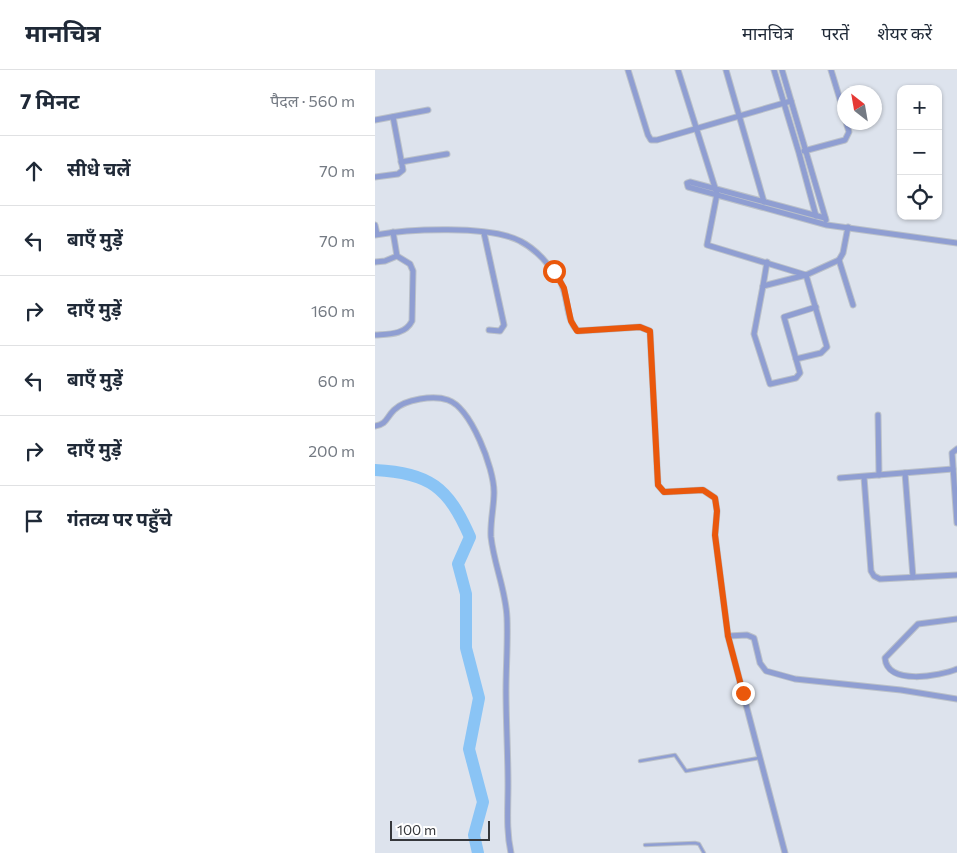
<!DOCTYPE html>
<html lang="hi">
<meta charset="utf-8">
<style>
body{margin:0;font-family:Commissioner,"Noto Sans Devanagari",sans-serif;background:#f6f6f7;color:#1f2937}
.controls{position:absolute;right:15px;top:15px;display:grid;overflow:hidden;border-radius:10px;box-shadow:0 1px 4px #0004}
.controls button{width:45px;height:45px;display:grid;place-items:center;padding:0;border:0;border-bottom:1px solid #e0e1e3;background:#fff;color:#1f2937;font:25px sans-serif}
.compass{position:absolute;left:462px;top:15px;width:45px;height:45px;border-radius:50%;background:#fff;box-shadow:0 1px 4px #0004;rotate:329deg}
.scale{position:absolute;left:15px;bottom:12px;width:100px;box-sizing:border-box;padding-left:5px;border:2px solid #35373b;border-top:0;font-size:14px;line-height:18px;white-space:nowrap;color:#35373b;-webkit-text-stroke:4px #fff;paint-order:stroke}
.stop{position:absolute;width:15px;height:15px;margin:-11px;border:4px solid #ea580c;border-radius:50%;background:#fff}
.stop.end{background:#ea580c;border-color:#fff;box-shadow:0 1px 5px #0008}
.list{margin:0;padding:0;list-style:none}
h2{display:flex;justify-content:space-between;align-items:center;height:65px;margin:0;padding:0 20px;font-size:21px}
h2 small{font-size:16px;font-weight:400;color:#747a83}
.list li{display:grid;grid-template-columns:32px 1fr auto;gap:15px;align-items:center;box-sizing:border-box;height:70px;padding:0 20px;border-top:1px solid #e0e1e3}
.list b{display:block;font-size:19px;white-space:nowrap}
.list em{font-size:16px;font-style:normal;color:#747a83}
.icon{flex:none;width:28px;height:28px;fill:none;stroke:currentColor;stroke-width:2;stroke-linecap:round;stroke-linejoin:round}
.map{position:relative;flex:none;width:582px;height:783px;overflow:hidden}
header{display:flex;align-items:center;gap:30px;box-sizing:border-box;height:70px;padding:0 25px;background:#fff;border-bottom:1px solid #e0e1e3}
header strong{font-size:24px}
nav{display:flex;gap:28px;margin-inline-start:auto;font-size:18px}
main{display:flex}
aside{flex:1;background:#fff}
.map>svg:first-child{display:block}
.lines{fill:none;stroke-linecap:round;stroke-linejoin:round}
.river{stroke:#8ac4f5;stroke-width:12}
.service-casing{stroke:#bbc1c9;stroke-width:4.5}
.minor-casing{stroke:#bbc1c9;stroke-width:7}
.service{stroke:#8f9ed2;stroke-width:2.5}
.minor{stroke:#8f9ed2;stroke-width:5}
.route{stroke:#ea580c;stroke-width:6}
</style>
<header>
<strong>मानचित्र</strong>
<nav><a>मानचित्र</a><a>परतें</a><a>शेयर करें</a></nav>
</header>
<main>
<aside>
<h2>7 मिनट<small>पैदल · 560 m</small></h2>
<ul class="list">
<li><svg class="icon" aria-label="ahead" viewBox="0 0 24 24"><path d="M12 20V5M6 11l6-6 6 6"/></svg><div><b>सीधे चलें</b></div><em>70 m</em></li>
<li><svg class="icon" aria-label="left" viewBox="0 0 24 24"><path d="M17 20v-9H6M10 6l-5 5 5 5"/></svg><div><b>बाएँ मुड़ें</b></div><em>70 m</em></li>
<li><svg class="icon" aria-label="right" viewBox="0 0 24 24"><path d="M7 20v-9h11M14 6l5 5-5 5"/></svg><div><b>दाएँ मुड़ें</b></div><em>160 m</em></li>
<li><svg class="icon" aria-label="left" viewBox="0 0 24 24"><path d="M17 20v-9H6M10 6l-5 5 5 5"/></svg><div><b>बाएँ मुड़ें</b></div><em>60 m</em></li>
<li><svg class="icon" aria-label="right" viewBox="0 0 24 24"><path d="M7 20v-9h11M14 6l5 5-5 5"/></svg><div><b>दाएँ मुड़ें</b></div><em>200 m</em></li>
<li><svg class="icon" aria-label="arrive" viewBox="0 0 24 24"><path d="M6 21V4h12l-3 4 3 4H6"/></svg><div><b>गंतव्य पर पहुँचे</b></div></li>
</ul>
</aside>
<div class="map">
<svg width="582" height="783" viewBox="0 0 582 783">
<rect width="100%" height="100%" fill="#dde3ed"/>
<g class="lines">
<path class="river" d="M0,400C55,403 73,417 95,467L83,494L91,524V578L104,628L94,679L108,732L99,765L103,783"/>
<defs>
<g id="service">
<path d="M265,691L300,685L311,701L384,688"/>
<path d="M270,775L320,773L324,774L329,783"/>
</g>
<g id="minor">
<path d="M253,0L273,65L276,70H282L416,31"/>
<path d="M303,0L342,124L332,175L431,205L452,277L446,283L421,289"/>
<path d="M351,0L389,132"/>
<path d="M399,0L424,83L441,146"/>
<path d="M407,0L451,150"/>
<path d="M456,0L470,46"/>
<path d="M0,50L53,40"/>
<path d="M429,81L470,70L474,62L471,52"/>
<path d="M26,92L72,84"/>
<path d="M0,107L23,104L28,100L18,47"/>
<path d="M450,148L315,112L312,113L313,117L452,155L582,173"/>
<path d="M0,155L2,164"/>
<path d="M473,157L468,183L464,190L478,235"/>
<path d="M109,163L129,255L125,261L114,260"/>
<path d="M0,165C33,159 115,155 145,171C161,179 176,196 185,211C194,226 190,250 203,261L265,257L275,261L283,415L289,422L328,420L340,428L342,441L340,465L353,566L372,565L379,568L385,593L391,601L420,609L526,620L582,629"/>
<path d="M0,192L10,191L22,186"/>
<path d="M388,216L392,192"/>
<path d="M441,237L409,247L425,303L421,308L395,314L379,264L388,216L431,205L464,190"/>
<path d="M0,265C14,264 30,265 37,251L38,201L35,194L22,186L18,162"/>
<path d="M503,345L504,405"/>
<path d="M0,356C12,354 11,348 19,340C30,329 59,325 73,330C96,338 119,398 119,422C119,437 115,452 116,467C119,495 131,520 132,548C133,572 131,597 131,620C131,652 133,684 133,715C133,739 131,760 136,783"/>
<path d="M582,379L577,383L582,453"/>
<path d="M530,403L538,507"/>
<path d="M489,407L496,501L499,506L505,509L582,505"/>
<path d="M465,408L578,399"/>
<path d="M582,549L543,554L510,588C512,616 565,606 582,599"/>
<path d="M353,566L410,783"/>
</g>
</defs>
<use href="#service" class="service-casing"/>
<use href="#minor" class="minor-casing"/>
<use href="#service" class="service"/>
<use href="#minor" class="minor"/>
</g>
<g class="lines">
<path class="route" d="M179,201L189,218L196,251L202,261L265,257L275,261L283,415L289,422L328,420L340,428L342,441L340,465L353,566L368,623"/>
</g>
</svg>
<div class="controls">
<button>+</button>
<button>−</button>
<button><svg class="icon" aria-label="locate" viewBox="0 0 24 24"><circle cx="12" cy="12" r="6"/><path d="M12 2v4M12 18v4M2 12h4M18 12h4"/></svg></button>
</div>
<svg class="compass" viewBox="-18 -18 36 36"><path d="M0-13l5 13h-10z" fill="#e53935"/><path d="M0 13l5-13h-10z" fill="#747a83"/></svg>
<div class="scale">100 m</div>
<div class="stop" style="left:179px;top:201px"></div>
<div class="stop end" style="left:368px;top:623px"></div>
</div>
</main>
